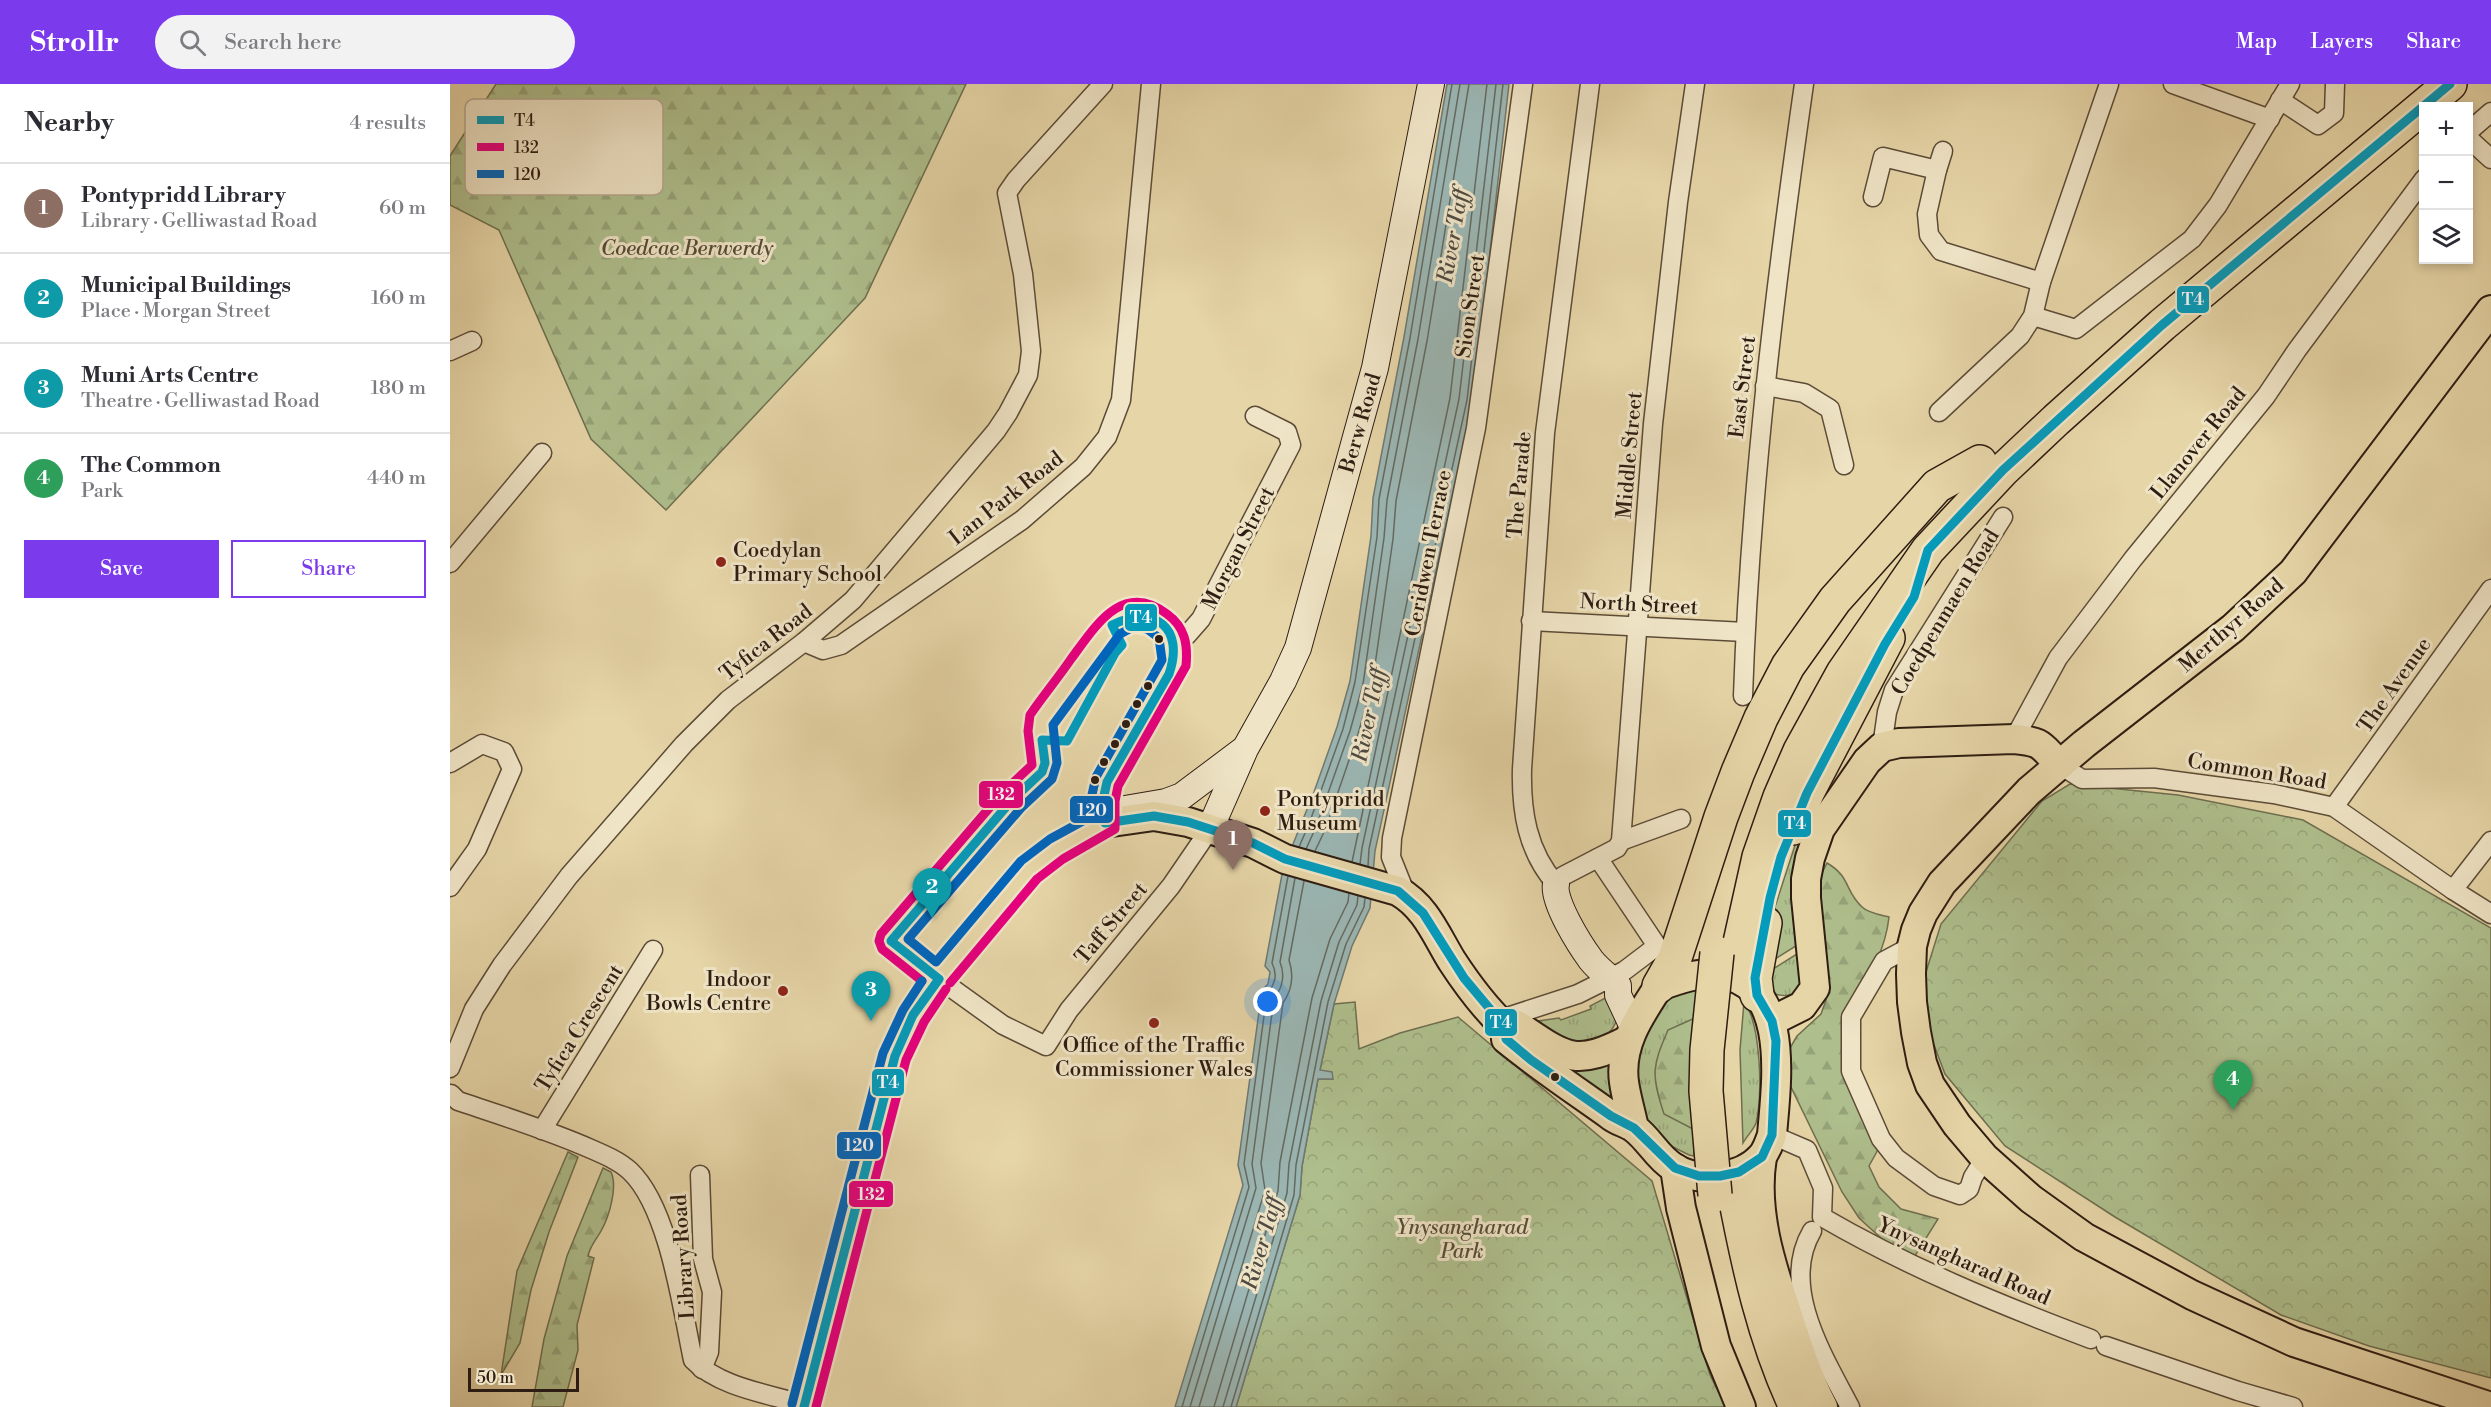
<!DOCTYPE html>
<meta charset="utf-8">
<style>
body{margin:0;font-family:"Libre Bodoni",serif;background:#f2f2f3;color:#2b2b33}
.controls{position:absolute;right:18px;top:18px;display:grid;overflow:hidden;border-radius:0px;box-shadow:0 3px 9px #0003}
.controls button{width:54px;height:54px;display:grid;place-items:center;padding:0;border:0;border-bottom:2px solid #e1e1e2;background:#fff;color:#2b2b33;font:30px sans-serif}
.scale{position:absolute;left:18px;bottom:15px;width:111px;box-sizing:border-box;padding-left:6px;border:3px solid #2e1d12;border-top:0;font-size:16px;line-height:21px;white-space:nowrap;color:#2e1d12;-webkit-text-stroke:4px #efe4c6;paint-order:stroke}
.you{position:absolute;left:818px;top:918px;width:21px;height:21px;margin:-15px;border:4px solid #fff;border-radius:50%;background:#1a73e8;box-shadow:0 0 0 9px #1a73e833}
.badge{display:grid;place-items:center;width:39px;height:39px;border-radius:50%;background:#7c3aed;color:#fff;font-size:20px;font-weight:700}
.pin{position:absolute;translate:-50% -50px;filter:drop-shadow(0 2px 3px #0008)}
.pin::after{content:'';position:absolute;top:32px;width:21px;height:18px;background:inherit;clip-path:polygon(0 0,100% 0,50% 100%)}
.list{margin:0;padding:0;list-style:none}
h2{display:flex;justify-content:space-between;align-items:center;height:78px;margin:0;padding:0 24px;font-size:26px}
h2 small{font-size:20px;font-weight:400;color:#7c7c81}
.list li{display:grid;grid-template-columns:39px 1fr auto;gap:18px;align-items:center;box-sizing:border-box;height:90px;padding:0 24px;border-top:2px solid #e1e1e2}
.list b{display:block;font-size:22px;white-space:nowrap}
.list p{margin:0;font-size:20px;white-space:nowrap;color:#7c7c81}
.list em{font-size:20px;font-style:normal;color:#7c7c81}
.actions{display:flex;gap:12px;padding:18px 24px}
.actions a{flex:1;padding:14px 0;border:2px solid #7c3aed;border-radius:0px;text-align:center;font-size:21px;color:#7c3aed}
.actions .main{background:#7c3aed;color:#fff}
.icon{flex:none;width:33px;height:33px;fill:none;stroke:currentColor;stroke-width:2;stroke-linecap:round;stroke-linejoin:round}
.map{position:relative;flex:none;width:2041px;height:1323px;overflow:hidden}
header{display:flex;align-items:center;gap:36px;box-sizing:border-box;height:84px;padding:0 30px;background:#7c3aed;color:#fff}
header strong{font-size:28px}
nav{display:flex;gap:33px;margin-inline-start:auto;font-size:21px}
.search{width:420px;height:54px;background:#f2f2f3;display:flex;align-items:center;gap:15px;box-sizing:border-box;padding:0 21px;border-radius:33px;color:#7c7c81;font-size:22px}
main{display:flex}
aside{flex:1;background:#fff}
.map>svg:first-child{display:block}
.grass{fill:url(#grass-tufts);stroke:#6e6e4f;stroke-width:1.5}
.forest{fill:url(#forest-firs);stroke:#6e6e4f;stroke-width:1.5}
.park{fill:url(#park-crowns);stroke:#6e6e4f;stroke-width:1.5}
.water{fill:#9bb6b3;stroke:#6f7973;stroke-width:1.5}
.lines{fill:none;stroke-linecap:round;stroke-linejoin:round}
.shore{stroke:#646a62;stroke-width:1.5}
.street-casing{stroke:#5c4b37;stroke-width:21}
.secondary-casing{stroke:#2e1d12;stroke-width:28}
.primary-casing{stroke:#2e1d12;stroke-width:32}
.highway-casing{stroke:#2e1d12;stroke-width:36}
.street{stroke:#efe4c6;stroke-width:18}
.secondary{stroke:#efe4c6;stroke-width:26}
.primary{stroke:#e6d5a7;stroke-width:28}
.highway{stroke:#e6d5a7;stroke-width:33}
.highway-bridge-casing{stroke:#2e1d12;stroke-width:36;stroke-linecap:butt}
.highway-bridge{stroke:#e6d5a7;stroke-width:33}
.bus-1-casing{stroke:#efe4c6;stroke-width:14}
.bus-2-casing{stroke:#efe4c6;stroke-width:14}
.bus-3-casing{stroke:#efe4c6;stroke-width:14}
.bus-1{stroke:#059bbb;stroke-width:9}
.bus-2{stroke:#e5007d;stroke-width:9}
.bus-3{stroke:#0065bd;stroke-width:9}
.poi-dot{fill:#8f2418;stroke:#efe4c6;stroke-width:2}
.bus-dot{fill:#2e1d12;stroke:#efe4c6;stroke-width:2}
.labels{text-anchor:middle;stroke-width:6;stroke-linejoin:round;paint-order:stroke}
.park-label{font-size:21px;font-style:italic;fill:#544d37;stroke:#efe4c6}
.street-label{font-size:21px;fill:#2e1d12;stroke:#efe4c6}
.poi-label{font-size:21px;fill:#2e1d12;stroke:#efe4c6;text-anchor:start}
.water-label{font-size:22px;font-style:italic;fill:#4f4b42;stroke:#efe4c6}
.key{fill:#efe4c6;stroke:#b5a890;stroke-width:1.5}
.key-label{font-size:16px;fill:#2e1d12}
.line-badge{stroke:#efe4c6;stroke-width:2}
.badge-label{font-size:16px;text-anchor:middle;font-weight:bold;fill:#fff}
</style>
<header>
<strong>Strollr</strong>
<div class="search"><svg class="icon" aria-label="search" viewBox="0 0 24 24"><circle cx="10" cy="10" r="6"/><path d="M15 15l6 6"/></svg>Search here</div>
<nav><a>Map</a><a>Layers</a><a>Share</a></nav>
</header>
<main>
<aside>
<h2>Nearby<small>4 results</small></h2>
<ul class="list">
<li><span class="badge" style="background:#8d6e63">1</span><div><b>Pontypridd Library</b><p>Library · Gelliwastad Road</p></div><em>60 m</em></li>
<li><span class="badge" style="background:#0f9aa8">2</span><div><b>Municipal Buildings</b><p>Place · Morgan Street</p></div><em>160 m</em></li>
<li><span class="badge" style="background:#0f9aa8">3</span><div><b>Muni Arts Centre</b><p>Theatre · Gelliwastad Road</p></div><em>180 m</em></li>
<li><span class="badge" style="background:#2e9e5b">4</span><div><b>The Common</b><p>Park</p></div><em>440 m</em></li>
</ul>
<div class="actions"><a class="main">Save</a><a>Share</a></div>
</aside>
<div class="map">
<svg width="2041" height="1323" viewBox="0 0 2041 1323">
<defs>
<pattern id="grass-tufts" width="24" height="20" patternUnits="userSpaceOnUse" patternTransform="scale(1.5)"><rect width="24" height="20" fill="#aebe8c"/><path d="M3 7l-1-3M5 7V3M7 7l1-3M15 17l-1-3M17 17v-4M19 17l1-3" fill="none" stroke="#96a378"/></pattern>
<pattern id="forest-firs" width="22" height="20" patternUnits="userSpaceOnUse" patternTransform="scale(1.5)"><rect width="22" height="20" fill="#aebe8c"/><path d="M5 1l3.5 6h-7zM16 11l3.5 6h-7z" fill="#96a378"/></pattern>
<pattern id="park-crowns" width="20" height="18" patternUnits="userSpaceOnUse" patternTransform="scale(1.5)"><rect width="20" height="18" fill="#aebe8c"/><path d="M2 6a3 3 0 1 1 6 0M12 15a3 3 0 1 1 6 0" fill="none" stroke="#96a378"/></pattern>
</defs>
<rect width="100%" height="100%" fill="#e6d5a7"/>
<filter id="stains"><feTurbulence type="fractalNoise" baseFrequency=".00333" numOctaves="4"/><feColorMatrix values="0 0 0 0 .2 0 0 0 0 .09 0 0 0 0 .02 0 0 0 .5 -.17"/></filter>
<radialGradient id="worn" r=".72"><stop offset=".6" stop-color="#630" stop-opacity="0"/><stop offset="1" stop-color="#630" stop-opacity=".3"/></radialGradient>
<g class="grass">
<path d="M1349,749L1356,750L1349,860L1314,882L1324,826Z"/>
<path d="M1350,868C1352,888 1357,919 1325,910L1319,903L1315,890Z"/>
<path d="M1249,903L1243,1045L1244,1072L1239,1071L1217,1060L1195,1034L1183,981L1204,926L1226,910Z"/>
<path d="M1161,911L1169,930C1163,951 1146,965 1123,962C1113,961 1091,944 1081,938L1109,934L1111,936L1141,925L1140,922Z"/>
<path d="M1294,918C1311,939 1313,1013 1306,1039C1304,1045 1297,1052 1293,1059L1290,966Z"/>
<path d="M1063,948L1161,978L1164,1016L1152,1011Z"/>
</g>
<g class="forest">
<path d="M46,0H516L415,214L216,426L141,355L49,146L0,121V72Z"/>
<path d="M1377,779C1401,793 1394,806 1412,823C1418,829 1431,831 1439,833C1435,871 1414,901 1396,933L1430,1062L1419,1082L1429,1103L1451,1125L1488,1135L1463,1175L1433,1156L1409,1134L1392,1108L1339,999L1340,964L1347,952L1371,930L1376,916L1378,898L1368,797Z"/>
<path d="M1247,933L1243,1045L1214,1030C1201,990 1202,983 1218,946Z"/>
<path d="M118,1068L128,1073L99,1148L81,1206L70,1259L51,1291L67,1187Z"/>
<path d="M153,1084L161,1088C168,1103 159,1133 151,1147C146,1156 140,1162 138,1172L144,1174L127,1241L128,1266L113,1323H82L94,1255L117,1172Z"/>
</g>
<g class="park">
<path d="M1620,700L1728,711L1853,736L2041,844V1294L1919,1262L1831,1231L1665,1133L1555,1062L1495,990L1481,953L1470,907L1491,840L1592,717Z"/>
<path d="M905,918L909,965L950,949L1008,933L1202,1097L1260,1291L1276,1323H786L850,1111L852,1082L868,995H882L870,986L884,920Z"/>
</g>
<path class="water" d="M997,0H1059L1023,317L925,767L920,824L902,862L884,920L870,986L882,988L883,995H868L852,1082L850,1111L786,1323H725L793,1101L788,1081L812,906L818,900L820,888L815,882L833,785L864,708L887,643L900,597L921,452L923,414L954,253Z"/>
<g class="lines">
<g class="shore">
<path d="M849,763L859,740L893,645L905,598L927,453L929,415L960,254L1002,0"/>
<path d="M856,765L866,743L900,647L913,600L934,454L937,416L968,255L1010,0"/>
<path d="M865,767L875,746L908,650L922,602L943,455L946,417L977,257L1019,0"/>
<path d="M902,778L1000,314L1037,0"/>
<path d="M910,780L912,764L1009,315L1046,0"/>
<path d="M918,782L919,765L1017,316L1053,0"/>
<path d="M732,1323L799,1103L794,1080L817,910C825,900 828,891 822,879L838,792"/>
<path d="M740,1323L806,1104L802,1080L824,914C833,904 835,890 830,878L845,794"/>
<path d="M749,1323L815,1106L811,1079L833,919C842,906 844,891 839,876L854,797"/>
<path d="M764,1323L828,1107L830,1078L862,914L880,855L898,818L899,809"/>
<path d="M773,1323L837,1109L839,1080L871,917L889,858L907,821L908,812"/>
<path d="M781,1323L844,1111L846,1081L878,918L896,860L914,823L915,814"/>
</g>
<defs>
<g id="street">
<path d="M1140,0L1095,349L1072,685C1071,727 1077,767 1106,800L1113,792L1167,764L1171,757L1203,340L1228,118L1245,0"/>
<path d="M1723,0L1820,35"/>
<path d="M1830,16L1868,41L1884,29L1885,0"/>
<path d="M2018,48L2041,28"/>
<path d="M2018,54L2041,75"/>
<path d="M1487,86L1493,67"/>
<path d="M1423,113L1433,73L1487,86L1477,130L1479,151L1491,167L1591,198"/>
<path d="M1583,232L1626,245L1742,155L1768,121L1840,0"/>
<path d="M0,267L22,257"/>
<path d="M1315,302L1354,309L1380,325L1394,381"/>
<path d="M1489,328L1570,252L1583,232L1591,198L1659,0"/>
<path d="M0,479L92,369"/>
<path d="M1081,537L1295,548"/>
<path d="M354,558L373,566L391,561L572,436L633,383L657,353L671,316L701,0"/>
<path d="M1293,612C1300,407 1325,203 1354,0"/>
<path d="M1564,655L1608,574L1683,475L1816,312L1847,266L1974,95"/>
<path d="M1432,663L1437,628L1444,606L1553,433"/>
<path d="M0,679L32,660L54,668L62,685L27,765L0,803"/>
<path d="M1610,681L1632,695L1704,694L1824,710L1884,723L2003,806L2041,830"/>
<path d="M1884,723L2041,505"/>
<path d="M655,739L653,716L657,698L724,580L725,569L723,559L737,551L751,535L841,361L837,348L805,332"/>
<path d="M1171,757L1231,735"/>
<path d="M2003,806L2041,757"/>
<path d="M957,813L941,773L942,754L1026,344L1073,0"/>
<path d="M1462,862L1434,877L1401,933V987L1431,1055L1446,1074L1484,1102L1510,1111L1519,1105L1523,1093L1535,1074"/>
<path d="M489,895L553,941L596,962L619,926L721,802L760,745"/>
<path d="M1048,936L1128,910L1174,887L1207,862L1148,774"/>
<path d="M0,984L24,925L52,881L119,792L234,660L278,616L354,558L403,516L546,347L558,329L578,291L581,267L573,190L557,109L566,96L653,0"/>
<path d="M1,1010L8,1017C53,1032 98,1046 141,1065C155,1071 169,1077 180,1087C219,1124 232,1224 243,1276C269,1303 319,1310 355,1321"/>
<path d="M92,1046L203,866"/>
<path d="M1322,1051L1357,1066L1373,1104L1372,1133C1458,1183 1548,1220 1641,1255"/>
<path d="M250,1091L253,1175L262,1208L259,1268L252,1285"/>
<path d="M1362,1147C1329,1203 1374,1273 1400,1323"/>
<path d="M1656,1262L1788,1307L1843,1323"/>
</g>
<g id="secondary">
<path d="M675,725L716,718L732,712L792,667"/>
<path d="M760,745L795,665L833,597L848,564L925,284L981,0"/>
<path d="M1106,800C1102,817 1130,861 1141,876C1148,885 1159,893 1168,902V911L1183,943"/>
</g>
<g id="primary">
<path d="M2041,226L1843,488L1783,544L1634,660L1579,707L1492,799L1473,829L1466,846L1462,862L1461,890L1462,918L1466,948L1472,979L1480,1001L1507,1041L1535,1074L1581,1115L1634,1153L1742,1211L1844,1258L2041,1323"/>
<path d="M1322,937L1352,922L1365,904L1356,814V795L1360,774L1370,745L1417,677L1432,663L1449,659L1564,655C1594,658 1590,661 1610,681"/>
<path d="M1055,943L1056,955C1089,982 1125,1006 1160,1031C1167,1037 1177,1039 1184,1044C1199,1055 1207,1073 1223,1083C1248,1100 1292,1095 1312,1072C1317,1066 1319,1059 1322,1051C1326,1001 1342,897 1268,890C1248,888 1228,896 1209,902C1190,931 1169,961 1174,998C1176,1013 1181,1029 1184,1044"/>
<path d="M1055,943L1067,941C1115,973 1124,984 1178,956"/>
<path d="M1312,1073C1303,1127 1321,1181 1338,1232C1348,1263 1358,1294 1373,1323"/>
<path d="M1225,1084L1231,1124L1266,1262L1291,1323"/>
<path d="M354,1323L445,972L455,945L473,914L575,791L591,776L655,739L704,732L738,738L803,759L835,775L948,807C976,823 986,851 1002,877C1017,900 1035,924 1055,943"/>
</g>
<g id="highway">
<path d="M1343,744L1357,709L1438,554"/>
<path d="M1287,872L1309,773L1330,713L1350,667L1393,589L1478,466L1553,386L1606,336L1712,241L2000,0"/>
<path d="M1209,902L1225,874L1271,733L1288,688L1311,634L1338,582L1385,516L1487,402L1530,378"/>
<path d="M1307,911L1305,894L1315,839"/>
<path d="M1284,1107C1298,1181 1314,1255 1346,1323"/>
</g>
</defs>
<use href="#street" class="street-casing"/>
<use href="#secondary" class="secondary-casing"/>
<use href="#primary" class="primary-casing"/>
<use href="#highway" class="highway-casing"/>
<use href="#street" class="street"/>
<use href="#secondary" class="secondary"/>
<use href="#primary" class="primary"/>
<use href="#highway" class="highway"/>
<defs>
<path id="highway-bridge" d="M1265,1111L1256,1007L1257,966L1267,869"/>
</defs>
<use href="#highway-bridge" class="highway-bridge-casing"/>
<use href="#highway-bridge" class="highway-bridge"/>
<defs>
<path id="bus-1" d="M354,1323L445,972L463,931L489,895L441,857L562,716L592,688L595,679L592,656L617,657L665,569L672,561L662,541C705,520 735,544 719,590L657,698L653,716L655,739L704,732L738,738L803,759L835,775L948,807L973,829L1014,894L1055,943L1056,955L1081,976L1161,1032L1184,1044L1225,1084L1249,1092H1270L1289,1088L1312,1073L1322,1051L1326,957L1322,937L1307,911L1305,894L1320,814L1331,773L1357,709L1435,560L1464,513L1478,466L1553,386L1712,241L2000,0"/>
<g id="bus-2">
<path d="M472,897L432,865L429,857L431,850L553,708L582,681L578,647L580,631C593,612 608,594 621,575C645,543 672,496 717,530C735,543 738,560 736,582L668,702L665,717V745L613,775L587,795L500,899"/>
<path d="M366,1323L456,976L474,938L496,905"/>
</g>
<g id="bus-3">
<path d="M683,543L697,545L709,554L712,576L646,693L641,715L642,732L600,755L571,777L486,878L458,855L571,724L602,695L607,679L603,641L670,550Z"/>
<path d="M342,1320L433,969L453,926L472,897"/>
</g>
</defs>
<use href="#bus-1" class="bus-1-casing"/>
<use href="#bus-2" class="bus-2-casing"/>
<use href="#bus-3" class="bus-3-casing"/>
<use href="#bus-1" class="bus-1"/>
<use href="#bus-2" class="bus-2"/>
<use href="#bus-3" class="bus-3"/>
</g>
<g class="poi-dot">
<circle cx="271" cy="478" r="6"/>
<circle cx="815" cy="727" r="6"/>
<circle cx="333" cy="907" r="6"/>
<circle cx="704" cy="939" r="6"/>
</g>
<g class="bus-dot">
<circle cx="709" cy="555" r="5"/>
<circle cx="698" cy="602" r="5"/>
<circle cx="687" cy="620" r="5"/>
<circle cx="676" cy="640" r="5"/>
<circle cx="665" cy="660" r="5"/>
<circle cx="654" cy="678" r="5"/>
<circle cx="645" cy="696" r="5"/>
<circle cx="1105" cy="993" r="5"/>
</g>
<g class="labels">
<g class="park-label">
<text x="237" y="171">Coedcae Berwerdy</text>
<text x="1012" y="1150">Ynysangharad<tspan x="1012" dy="24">Park</tspan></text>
</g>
<g class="street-label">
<text transform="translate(1020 222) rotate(-82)" y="7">Sion Street</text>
<text transform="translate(1292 303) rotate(-83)" y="7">East Street</text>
<text transform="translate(910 339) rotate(-74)" y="7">Berw Road</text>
<text transform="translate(1748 359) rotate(-51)" y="7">Llanover Road</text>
<text transform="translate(1179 371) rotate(-85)" y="7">Middle Street</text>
<text transform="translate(1069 401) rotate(-85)" y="7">The Parade</text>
<text transform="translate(556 414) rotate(-38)" y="7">Lan Park Road</text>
<text transform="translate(788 464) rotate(-63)" y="7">Morgan Street</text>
<text transform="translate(978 469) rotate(-79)" y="7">Ceridwen Terrace</text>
<text transform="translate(1189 520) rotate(3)" y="7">North Street</text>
<text transform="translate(1495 528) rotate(-59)" y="7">Coedpenmaen Road</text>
<text transform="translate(1781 541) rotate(-41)" y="7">Merthyr Road</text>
<text transform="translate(316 558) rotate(-38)" y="7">Tyfica Road</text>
<text transform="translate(1944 601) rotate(-55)" y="7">The Avenue</text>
<text transform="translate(1807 687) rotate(9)" y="7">Common Road</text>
<text transform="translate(661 839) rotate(-50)" y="7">Taff Street</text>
<text transform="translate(129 944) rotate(-58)" y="7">Tyfica Crescent</text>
<text transform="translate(233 1173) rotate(-94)" y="7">Library Road</text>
<text transform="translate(1514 1177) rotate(24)" y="7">Ynysangharad Road</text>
</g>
<g class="poi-label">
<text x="283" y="473">Coedylan<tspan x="283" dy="24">Primary School</tspan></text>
<text x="827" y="722">Pontypridd<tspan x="827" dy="24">Museum</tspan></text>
<text x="321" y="902" text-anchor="end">Indoor<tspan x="321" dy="24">Bowls Centre</tspan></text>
<text x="704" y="968" text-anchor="middle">Office of the Traffic<tspan x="704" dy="24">Commissioner Wales</tspan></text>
</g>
<g class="water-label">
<text transform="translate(1002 152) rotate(-80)" y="8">River Taff</text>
<text transform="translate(918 631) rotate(-78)" y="8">River Taff</text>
<text transform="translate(811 1159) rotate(-74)" y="8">River Taff</text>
</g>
</g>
<rect x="15" y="15" width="198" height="96" rx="9" class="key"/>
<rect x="27" y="32" width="27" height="8" fill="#059bbb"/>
<rect x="27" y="59" width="27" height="8" fill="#e5007d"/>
<rect x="27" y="86" width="27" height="8" fill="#0065bd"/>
<g class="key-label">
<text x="64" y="42">T4</text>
<text x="64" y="69">132</text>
<text x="64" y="96">120</text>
</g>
<g class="line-badge">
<rect x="1726" y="201" width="34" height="29" rx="6" fill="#059bbb"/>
<rect x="674" y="519" width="34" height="29" rx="6" fill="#059bbb"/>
<rect x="528" y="696" width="46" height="29" rx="6" fill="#e5007d"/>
<rect x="619" y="711" width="45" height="29" rx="6" fill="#0065bd"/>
<rect x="1327" y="725" width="35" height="29" rx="6" fill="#059bbb"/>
<rect x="1034" y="924" width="34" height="29" rx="6" fill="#059bbb"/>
<rect x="421" y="984" width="34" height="29" rx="6" fill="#059bbb"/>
<rect x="386" y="1047" width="46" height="29" rx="6" fill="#0065bd"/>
<rect x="398" y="1096" width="46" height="28" rx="6" fill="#e5007d"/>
</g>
<g class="badge-label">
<text x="1743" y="221">T4</text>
<text x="691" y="539">T4</text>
<text x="551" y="716">132</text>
<text x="642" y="732">120</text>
<text x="1345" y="745">T4</text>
<text x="1051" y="944">T4</text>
<text x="438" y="1004">T4</text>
<text x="409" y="1067">120</text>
<text x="421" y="1116">132</text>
</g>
<rect width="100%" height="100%" filter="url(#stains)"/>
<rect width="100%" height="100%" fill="url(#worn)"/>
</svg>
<div class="controls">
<button>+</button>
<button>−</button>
<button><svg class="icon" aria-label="layers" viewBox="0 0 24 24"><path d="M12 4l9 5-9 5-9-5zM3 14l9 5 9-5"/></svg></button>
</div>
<div class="scale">50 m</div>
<div class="you"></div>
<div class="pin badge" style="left:783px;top:786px;background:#8d6e63">1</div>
<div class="pin badge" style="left:482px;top:834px;background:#0f9aa8">2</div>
<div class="pin badge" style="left:421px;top:937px;background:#0f9aa8">3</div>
<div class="pin badge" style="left:1783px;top:1026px;background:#2e9e5b">4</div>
</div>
</main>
